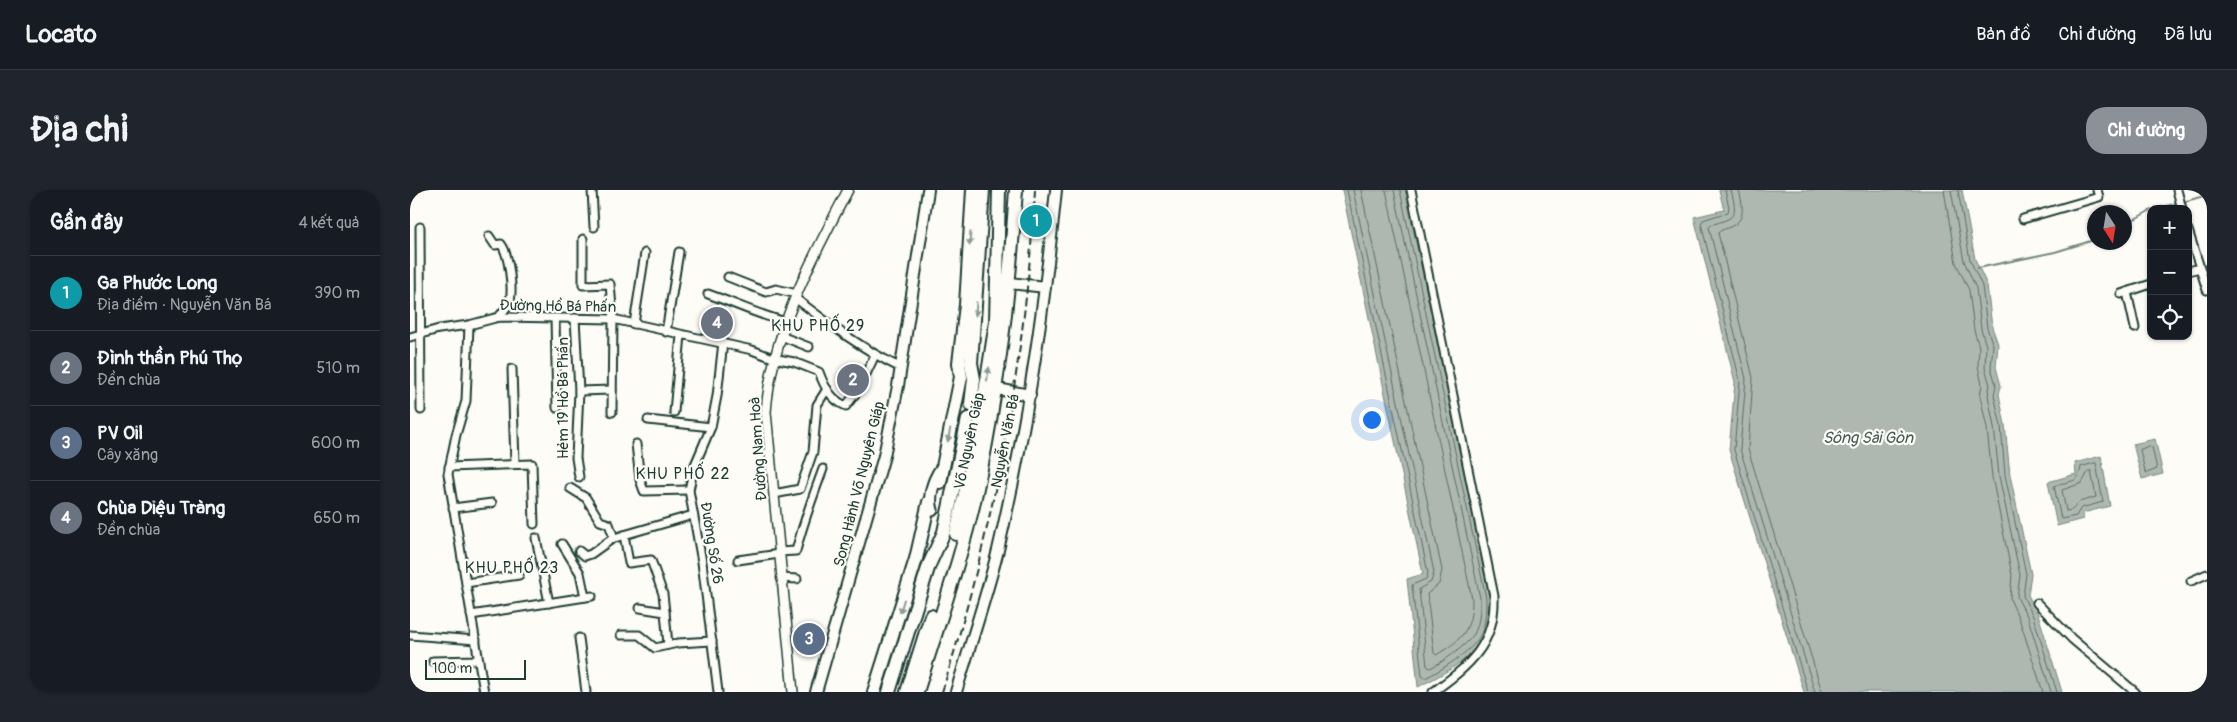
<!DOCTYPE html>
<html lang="vi">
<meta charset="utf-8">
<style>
body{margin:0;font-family:Pangolin,sans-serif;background:#20242c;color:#f1f3f6}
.controls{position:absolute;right:15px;top:15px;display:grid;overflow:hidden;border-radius:10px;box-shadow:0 1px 4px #0004}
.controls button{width:45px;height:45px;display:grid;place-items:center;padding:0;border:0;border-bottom:1px solid #363941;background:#171b24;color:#f1f3f6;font:25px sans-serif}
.compass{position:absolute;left:1677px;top:15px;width:45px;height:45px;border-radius:50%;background:#171b24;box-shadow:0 1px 4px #0004;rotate:168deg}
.scale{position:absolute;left:15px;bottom:12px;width:101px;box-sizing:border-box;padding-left:5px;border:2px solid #1f3d34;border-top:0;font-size:14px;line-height:18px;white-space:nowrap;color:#1f3d34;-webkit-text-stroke:4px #fdfcf7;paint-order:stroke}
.you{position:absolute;left:961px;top:229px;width:18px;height:18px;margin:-12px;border:4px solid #fff;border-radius:50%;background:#1a73e8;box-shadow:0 0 0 8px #1a73e833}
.badge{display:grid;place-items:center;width:32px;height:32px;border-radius:50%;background:#8c9099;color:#fff;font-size:16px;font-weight:700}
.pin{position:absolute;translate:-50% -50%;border:2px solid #fff;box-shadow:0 1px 5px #0006}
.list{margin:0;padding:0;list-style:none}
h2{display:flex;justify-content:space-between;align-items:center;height:65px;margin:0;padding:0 20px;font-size:21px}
h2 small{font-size:16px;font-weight:400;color:#9ea1a6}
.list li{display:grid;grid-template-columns:32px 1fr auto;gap:15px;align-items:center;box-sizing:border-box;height:75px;padding:0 20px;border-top:1px solid #363941}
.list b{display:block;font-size:19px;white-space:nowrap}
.list p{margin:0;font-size:16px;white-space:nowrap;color:#9ea1a6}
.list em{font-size:16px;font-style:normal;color:#9ea1a6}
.icon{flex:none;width:28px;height:28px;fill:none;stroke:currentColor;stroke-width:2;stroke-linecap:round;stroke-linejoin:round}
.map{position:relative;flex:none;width:1797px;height:502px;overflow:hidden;border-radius:20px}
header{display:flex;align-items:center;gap:30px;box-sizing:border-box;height:70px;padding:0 25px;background:#171b24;border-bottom:1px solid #363941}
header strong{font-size:24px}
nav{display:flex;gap:28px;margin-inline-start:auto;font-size:18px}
.intro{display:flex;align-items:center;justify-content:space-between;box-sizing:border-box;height:120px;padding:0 30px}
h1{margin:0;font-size:35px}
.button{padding:12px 22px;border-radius:20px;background:#8c9099;color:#fff;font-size:18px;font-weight:700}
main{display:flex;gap:30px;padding:0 30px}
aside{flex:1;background:#171b24;border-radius:20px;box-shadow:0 1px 4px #0004}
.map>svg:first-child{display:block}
.water{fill:#aeb8b1;stroke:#75877f}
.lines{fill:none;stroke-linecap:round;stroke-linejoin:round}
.shore{stroke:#586e66;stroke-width:1}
.stream{stroke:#75877f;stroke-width:2}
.minor-casing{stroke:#1f3d34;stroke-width:11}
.tertiary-casing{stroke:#1f3d34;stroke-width:12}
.secondary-casing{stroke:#1f3d34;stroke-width:14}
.primary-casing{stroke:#1f3d34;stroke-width:15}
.trunk-casing{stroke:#1f3d34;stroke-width:16}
.minor{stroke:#fdfcf7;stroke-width:7}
.tertiary{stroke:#fdfcf7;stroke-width:9}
.secondary{stroke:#fdfcf7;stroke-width:10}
.primary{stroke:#fdfcf7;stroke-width:11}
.trunk{stroke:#fdfcf7;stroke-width:12}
.rail{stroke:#1f3d34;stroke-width:2;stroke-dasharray:8 4;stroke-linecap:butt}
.oneway{fill:#8e9c96}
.labels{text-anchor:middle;stroke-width:4.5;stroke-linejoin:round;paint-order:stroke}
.street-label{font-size:15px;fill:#1f3d34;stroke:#fdfcf7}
.neighbourhood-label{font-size:16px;letter-spacing:1px;fill:#1f3d34;stroke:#fdfcf7}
.water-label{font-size:16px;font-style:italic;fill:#435c53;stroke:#fdfcf7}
</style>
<header>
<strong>Locato</strong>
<nav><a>Bản đồ</a><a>Chỉ đường</a><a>Đã lưu</a></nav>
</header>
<div class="intro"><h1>Địa chỉ</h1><a class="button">Chỉ đường</a></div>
<main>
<aside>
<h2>Gần đây<small>4 kết quả</small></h2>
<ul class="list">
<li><span class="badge" style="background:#0f9aa8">1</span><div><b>Ga Phước Long</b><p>Địa điểm · Nguyễn Văn Bá</p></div><em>390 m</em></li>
<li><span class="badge" style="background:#6b7280">2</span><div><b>Đình thần Phú Thọ</b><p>Đền chùa</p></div><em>510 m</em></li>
<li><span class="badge" style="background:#5c6f8a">3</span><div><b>PV Oil</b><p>Cây xăng</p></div><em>600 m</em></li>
<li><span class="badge" style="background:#6b7280">4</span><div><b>Chùa Diệu Tràng</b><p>Đền chùa</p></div><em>650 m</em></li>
</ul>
</aside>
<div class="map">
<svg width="1797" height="502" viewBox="0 0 1797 502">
<rect width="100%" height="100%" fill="#fdfcf7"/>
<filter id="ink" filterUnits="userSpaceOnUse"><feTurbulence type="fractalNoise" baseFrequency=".02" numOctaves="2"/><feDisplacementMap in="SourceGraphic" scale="10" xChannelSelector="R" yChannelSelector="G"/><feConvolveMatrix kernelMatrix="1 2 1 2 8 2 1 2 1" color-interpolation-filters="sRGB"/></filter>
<g filter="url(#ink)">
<g class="water">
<path d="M932,0H995L1081,407C1081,423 1079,438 1071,452C1062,469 1026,488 1008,497L997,389L1013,384Z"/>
<path d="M1309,0H1552L1565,69L1577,95L1582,137L1588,154L1586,177L1591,196L1589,204L1595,235L1600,285L1621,384L1618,405L1628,424L1652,502H1394L1319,260L1325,192L1284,27L1314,20Z"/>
<path d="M1745,249L1753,284L1732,289L1723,254Z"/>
<path d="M1691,266L1700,316L1673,323V329L1647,336L1638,292L1666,284L1665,273Z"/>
</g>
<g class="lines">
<g class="shore">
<path d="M937,0L1018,383L1016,389L1002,395L1012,486L1015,488C1030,481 1062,461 1070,446C1076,434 1076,421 1076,408L990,0"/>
<path d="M943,0L1024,382L1021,392L1009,399L1017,476L1020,478C1032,473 1057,455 1064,444C1070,433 1070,420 1070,408L984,0"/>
<path d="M951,0L1032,380L1029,394L1017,404L1024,463L1026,465C1052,450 1062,440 1062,409L976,0"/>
<path d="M1315,0L1319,17L1318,22L1293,30L1291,33L1330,191L1324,260L1398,502"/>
<path d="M1321,0C1328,26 1326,28 1300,35L1299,37L1336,189L1330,259L1405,502"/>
<path d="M1329,0C1332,13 1337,29 1322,36C1317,39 1311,39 1308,43L1343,188L1338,259L1412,502"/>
<path d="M1534,0L1546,73L1559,100L1564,140L1569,157L1568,176L1572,195L1570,206L1577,238L1582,287L1602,385L1600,409L1610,431L1633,502"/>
<path d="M1541,0L1554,71L1566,98L1571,139L1576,156L1575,178L1580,195L1578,205L1584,237L1589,286L1610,385L1607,407L1618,428L1641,502"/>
<path d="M1548,0L1560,70L1572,96L1577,138L1583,155L1581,177L1586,195L1584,205L1591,236L1595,285L1616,384L1613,406L1623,426L1647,502"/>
<path d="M1739,256L1742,257L1747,279L1737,283L1735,281L1730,260Z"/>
<path d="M1686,273L1693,312L1671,318L1666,326L1651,329L1644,296C1660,289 1668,296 1671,277Z"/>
<path d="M1681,281L1686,307L1669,312L1662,320L1656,321L1652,300L1672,293L1678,282Z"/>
</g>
<g class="stream">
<path d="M1773,12L1797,5"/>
<path d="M1744,19L1768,13"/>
<path d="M1714,35L1741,20"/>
<path d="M1568,78L1645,62L1684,50"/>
</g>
<defs>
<g id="minor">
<path d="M182,0L184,37"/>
<path d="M1001,0L1084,406C1086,454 1059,476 1023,502"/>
<path d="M1767,0L1772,19"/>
<path d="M1613,29L1689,7L1687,0"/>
<path d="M10,37L11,220"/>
<path d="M1778,40L1797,100"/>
<path d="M79,46L85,55L91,54C99,64 103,98 100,111C99,116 92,122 89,127"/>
<path d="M173,49V95L200,94L203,129L202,222"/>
<path d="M1778,81L1790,78"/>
<path d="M318,87L356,102L366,99L387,104"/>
<path d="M1717,102L1725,138"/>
<path d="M298,104C324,113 349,125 376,132"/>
<path d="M1711,104L1741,94"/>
<path d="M385,108C419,134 452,159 491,178"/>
<path d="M145,128L147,218"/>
<path d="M165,128L169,201L166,268L169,287"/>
<path d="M224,134L235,63"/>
<path d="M59,135L56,211L46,245L38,284L74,502"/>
<path d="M256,142L269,62"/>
<path d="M371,146L399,157"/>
<path d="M0,147L29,139L59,135L89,127L203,129L342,160L363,168L384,172L409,182C414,196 421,210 436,216L449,199L465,165"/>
<path d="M102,179L105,274"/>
<path d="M169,201L202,200"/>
<path d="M264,222L271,145"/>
<path d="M238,230L301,237"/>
<path d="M226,254L230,290L234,301L279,300"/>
<path d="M39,277L122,274L124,334"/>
<path d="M160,298L176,308L190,331L199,334L204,348"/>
<path d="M364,304L390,299L403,262L407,215L417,199"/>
<path d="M43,318L82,313"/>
<path d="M126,348L139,413"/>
<path d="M152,354L170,383L175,407"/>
<path d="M169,361L175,366L181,364L202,349L214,345"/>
<path d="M368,362L386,361C393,333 403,306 413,279"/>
<path d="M328,370L369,364"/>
<path d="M371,388L387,389"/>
<path d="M1781,391L1797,384"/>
<path d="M56,393L109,385"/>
<path d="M1627,413L1662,449L1725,502"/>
<path d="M230,418L255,422L253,404L241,370L219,373L214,345L283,325"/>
<path d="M255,422L258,455"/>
<path d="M61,425L182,406"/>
<path d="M0,445L66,450"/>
<path d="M211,445H229L245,458L268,453L302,451"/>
<path d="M169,448L176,502"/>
<path d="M23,471L69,470"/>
<path d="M308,502L292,372L279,300L284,277L301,237L307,206L313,152"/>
</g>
<path id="tertiary" d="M383,502L356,222C362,142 401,70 438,0"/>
<g id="secondary">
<path d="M591,92L635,97"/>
<path d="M587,199L620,205"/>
<path d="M406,502L474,266L488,196L518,0"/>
<path d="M546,502C560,455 576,408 588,360C616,242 634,121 646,0"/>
</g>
<path id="primary" d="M522,320C518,307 523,291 531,279"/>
<g id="trunk">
<path d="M561,214L564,189L561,173L573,0"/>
<path d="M530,292L551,187L549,173L556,115L563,0"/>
<path d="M546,344L569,241L586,132L589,0"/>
<path d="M464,502L506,369L519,312"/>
<path d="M479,502L519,375L534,342L558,229"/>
<path d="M497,502L521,426"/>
<path d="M507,502C526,440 548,379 563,316C587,212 599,107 606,0"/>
</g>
</defs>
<use href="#minor" class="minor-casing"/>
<use href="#tertiary" class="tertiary-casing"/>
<use href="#secondary" class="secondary-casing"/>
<use href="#primary" class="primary-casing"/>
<use href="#trunk" class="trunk-casing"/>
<use href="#minor" class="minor"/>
<use href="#tertiary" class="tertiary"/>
<use href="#secondary" class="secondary"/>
<use href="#primary" class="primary"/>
<use href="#trunk" class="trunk"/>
<path class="rail" d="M532,502C584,337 615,173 625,0"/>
</g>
<defs><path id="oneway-solid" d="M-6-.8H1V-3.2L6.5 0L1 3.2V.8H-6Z" transform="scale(1.25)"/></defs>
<g class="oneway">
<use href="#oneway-solid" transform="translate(560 49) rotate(93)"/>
<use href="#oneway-solid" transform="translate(566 119) rotate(94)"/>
<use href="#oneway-solid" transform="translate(578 184) rotate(-81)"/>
<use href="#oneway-solid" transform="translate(539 245) rotate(101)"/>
<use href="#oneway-solid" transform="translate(492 416) rotate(107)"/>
</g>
</g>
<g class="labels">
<g class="street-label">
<text transform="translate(148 116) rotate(1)" y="5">Đường Hồ Bá Phấn</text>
<text transform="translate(153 208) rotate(-90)" y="5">Hẻm 19 Hồ Bá Phấn</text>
<text transform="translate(559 251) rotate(-78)" y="5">Võ Nguyên Giáp</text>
<text transform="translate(595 251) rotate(-79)" y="5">Nguyễn Văn Bá</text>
<text transform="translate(348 259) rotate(-94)" y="5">Đường Nam Hoà</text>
<text transform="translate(449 294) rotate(-76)" y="5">Song Hành Võ Nguyên Giáp</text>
<text transform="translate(302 353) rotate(81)" y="5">Đường Số 26</text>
</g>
<g class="neighbourhood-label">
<text x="408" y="141">KHU PHỐ 29</text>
<text x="273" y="289">KHU PHỐ 22</text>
<text x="102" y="383">KHU PHỐ 23</text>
</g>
<g class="water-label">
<text x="1458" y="253">Sông Sài Gòn</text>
</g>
</g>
</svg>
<div class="controls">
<button>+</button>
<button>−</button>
<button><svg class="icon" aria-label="locate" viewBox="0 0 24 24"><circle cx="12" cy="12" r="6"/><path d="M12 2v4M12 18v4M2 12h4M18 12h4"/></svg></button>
</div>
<svg class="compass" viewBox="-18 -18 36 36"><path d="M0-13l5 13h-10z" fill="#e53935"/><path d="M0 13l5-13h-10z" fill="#9ea1a6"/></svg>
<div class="scale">100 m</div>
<div class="you"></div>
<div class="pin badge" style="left:626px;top:31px;background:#0f9aa8">1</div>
<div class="pin badge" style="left:443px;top:190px;background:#6b7280">2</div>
<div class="pin badge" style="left:399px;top:449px;background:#5c6f8a">3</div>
<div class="pin badge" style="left:307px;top:133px;background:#6b7280">4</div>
</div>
</main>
